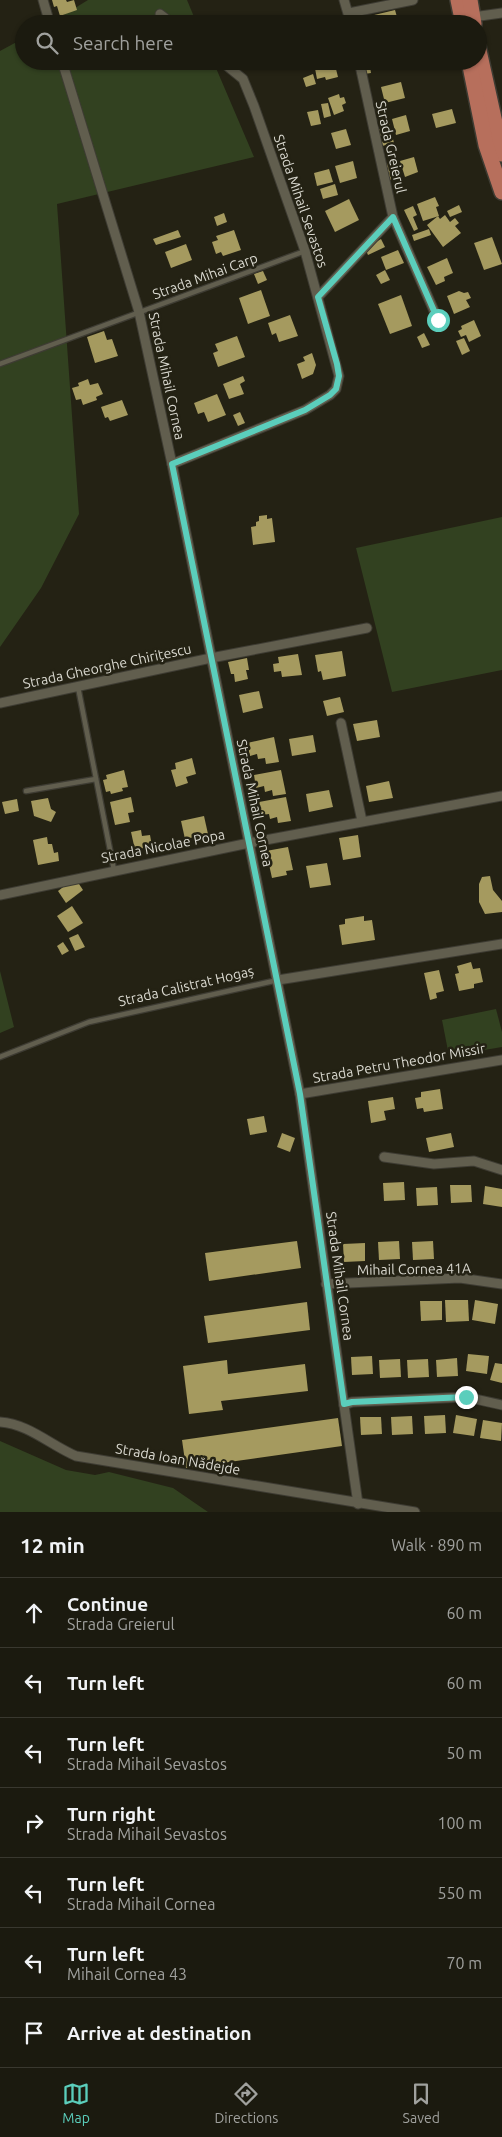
<!DOCTYPE html>
<meta charset="utf-8">
<style>
body{margin:0;font-family:Ubuntu,sans-serif;background:#242318;color:#f1f3f6}
.stop{position:absolute;width:15px;height:15px;margin:-11px;border:4px solid #5bcebc;border-radius:50%;background:#fff}
.stop.end{background:#5bcebc;border-color:#fff;box-shadow:0 1px 5px #0008}
.list{margin:0;padding:0;list-style:none}
h2{display:flex;justify-content:space-between;align-items:center;height:65px;margin:0;padding:0 20px;font-size:21px}
h2 small{font-size:16px;font-weight:400;color:#a0a19e}
.list li{display:grid;grid-template-columns:32px 1fr auto;gap:15px;align-items:center;box-sizing:border-box;height:70px;padding:0 20px;border-top:1px solid #39382f}
.list b{display:block;font-size:19px;white-space:nowrap}
.list p{margin:0;font-size:16px;white-space:nowrap;color:#a0a19e}
.list em{font-size:16px;font-style:normal;color:#a0a19e}
.icon{flex:none;width:28px;height:28px;fill:none;stroke:currentColor;stroke-width:2;stroke-linecap:round;stroke-linejoin:round}
.map{position:relative;flex:none;width:502px;height:1512px;overflow:hidden}
.search{position:absolute;background:#1b1a0f;box-shadow:0 1px 4px #0004;left:15px;right:15px;top:15px;height:55px;display:flex;align-items:center;gap:12px;box-sizing:border-box;padding:0 18px;border-radius:28px;color:#a0a19e;font-size:19px}
.sheet{height:555px;background:#1b1a0f}
nav{display:flex;justify-content:space-around;align-items:center;box-sizing:border-box;height:70px;border-top:1px solid #39382f;background:#1b1a0f;font-size:14px;color:#a0a19e}
nav a{display:grid;justify-items:center;gap:2px}
nav .on{color:#5bcebc}
.map>svg:first-child{display:block}
.green{fill:#324120}
.building{fill:#a59a5f}
.lines{fill:none;stroke-linecap:round;stroke-linejoin:round}
.lane-casing{stroke:#3e3c33;stroke-width:7}
.street-casing{stroke:#3e3c33;stroke-width:11}
.primary-casing{stroke:#3e3c33;stroke-width:18}
.lane{stroke:#615e4e;stroke-width:4.5}
.street{stroke:#615e4e;stroke-width:9}
.primary{stroke:#b76f5c;stroke-width:15}
.route{stroke:#5bcebc;stroke-width:6}
.labels{text-anchor:middle;stroke-width:5;stroke-linejoin:round;paint-order:stroke}
.street-label{font-size:14px;fill:#dad9d0;stroke:#242214}
</style>
<div class="map">
<svg width="502" height="1512" viewBox="0 0 502 1512">
<rect width="100%" height="100%" fill="#242214"/>
<g class="green">
<path d="M88,0H187L197,24H49Z"/>
<path d="M24,38V61H213L254,157L57,204L79,514L41,588L0,647V51Z"/>
<path d="M502,517V670L392,692L356,548Z"/>
<path d="M0,971L14,1027L0,1033Z"/>
<path d="M496,1009L502,1032V1047L449,1056L442,1020Z"/>
<path d="M0,1441L66,1470L95,1475L109,1472L173,1488L208,1512H0Z"/>
</g>
<g class="building">
<path d="M52,0H66L67,2L74,0L77,10L60,16L57,6L54,7Z"/>
<path d="M395,10L399,24H372L370,16Z"/>
<path d="M322,61H334L338,77L326,80L325,77L317,79L314,63Z"/>
<path d="M362,61H369L371,73L364,74Z"/>
<path d="M374,61H397V65L375,68Z"/>
<path d="M313,74L316,84L306,87L303,78Z"/>
<path d="M401,82L405,98L385,103L381,87Z"/>
<path d="M339,94L340,98L344,97L346,103L342,105L344,111L334,115L328,98Z"/>
<path d="M328,103L331,116L324,118L321,104Z"/>
<path d="M452,109L456,123L436,128L432,114Z"/>
<path d="M318,110L321,124L311,126L307,112Z"/>
<path d="M406,115L410,131L396,135L392,119Z"/>
<path d="M388,119L394,143L382,146L377,129H381L379,122Z"/>
<path d="M346,129L351,145L336,149L331,133Z"/>
<path d="M414,157L418,172L405,177L400,161Z"/>
<path d="M353,161L357,178L340,183L335,166Z"/>
<path d="M390,162L396,178L389,180L383,164Z"/>
<path d="M329,169L333,182L317,186L314,173Z"/>
<path d="M335,184L338,195L323,199L320,189Z"/>
<path d="M435,197L439,206L436,207L439,216L423,221L417,204Z"/>
<path d="M349,199L359,220L335,232L325,211Z"/>
<path d="M459,205L462,212L450,217L447,211Z"/>
<path d="M413,206L417,215L413,217L418,229L414,231L404,210Z"/>
<path d="M224,213L227,222L217,226L214,217Z"/>
<path d="M445,215L450,222L455,218L459,223L455,226L461,233L443,247L427,225L438,216L440,219Z"/>
<path d="M429,229L431,235L414,241L412,235Z"/>
<path d="M178,230L181,237L156,245L153,239Z"/>
<path d="M234,230L241,250L223,256L221,252L216,254L212,242L218,240L216,236Z"/>
<path d="M492,237L502,264L484,270L474,243Z"/>
<path d="M381,239L385,247L368,255L365,248Z"/>
<path d="M186,244L192,260L171,268L165,252Z"/>
<path d="M398,250L404,263L386,270L381,257Z"/>
<path d="M447,258L453,273L444,277L445,281L436,285L427,267Z"/>
<path d="M385,270L390,280L381,284L376,275Z"/>
<path d="M263,271L267,280L258,284L254,274Z"/>
<path d="M261,290L270,316L248,324L239,298Z"/>
<path d="M459,291L464,293L468,292L471,298L466,300L470,307L454,314L447,296Z"/>
<path d="M401,295L412,326L390,334L378,304Z"/>
<path d="M290,315L298,336L279,342L276,333L272,335L268,323Z"/>
<path d="M474,320L481,336L469,342L466,335L461,337L458,331L462,329L461,326Z"/>
<path d="M104,331L107,340L112,339L118,356L95,363L87,337Z"/>
<path d="M424,333L430,345L422,348L417,337Z"/>
<path d="M237,336L245,357L218,367L213,353L218,351L215,344Z"/>
<path d="M464,338L470,351L462,355L456,341Z"/>
<path d="M312,353L316,365L313,374L302,379L297,364L305,361L303,357Z"/>
<path d="M243,376L245,381L240,384L244,394L229,399L223,384Z"/>
<path d="M88,379L90,385L98,383L103,394L96,397L97,400L83,405L81,399L76,400L72,388L79,386L78,383Z"/>
<path d="M217,394L226,415L208,422L204,412L198,414L194,403Z"/>
<path d="M122,400L128,415L110,421L108,417L105,418L101,407Z"/>
<path d="M240,412L245,423L238,426L233,415Z"/>
<path d="M267,515V519L272,518L275,542L253,545L251,527L256,526V522L259,521V516Z"/>
<path d="M342,651L346,676L323,680L321,671L318,672L315,655Z"/>
<path d="M298,654L302,675L282,677L281,671L274,672L273,664L279,663L278,657Z"/>
<path d="M247,658L249,670H246L248,679L235,682L234,674H231L228,662Z"/>
<path d="M259,691L263,708L243,713L239,695Z"/>
<path d="M340,697L344,712L327,716L323,701Z"/>
<path d="M377,720L380,737L357,741L353,724Z"/>
<path d="M313,735L316,752L292,756L289,739Z"/>
<path d="M274,737L279,762L266,764L265,758L258,759L257,754L250,756L247,743Z"/>
<path d="M192,758L196,774L186,777L188,783L176,787L171,770L176,769L175,763Z"/>
<path d="M124,770L128,787L122,788L123,791L111,794L110,791L106,792L103,780L107,779L106,775Z"/>
<path d="M281,770L286,794L273,796L272,790L265,792L264,786L256,788L254,775Z"/>
<path d="M389,781L393,798L369,802L366,786Z"/>
<path d="M329,790L333,807L309,812L306,794Z"/>
<path d="M131,797L134,812L128,813L130,822L115,825L110,802Z"/>
<path d="M286,797L291,821L278,823L277,817L270,819L269,814L262,815L259,802Z"/>
<path d="M48,798L51,809L56,812L51,822L34,816L31,801Z"/>
<path d="M17,799L19,811L5,814L2,802Z"/>
<path d="M204,816L208,834L185,839L181,821Z"/>
<path d="M141,830L142,836L150,835L152,846L135,850L131,832Z"/>
<path d="M358,835L361,857L343,860L339,838Z"/>
<path d="M47,837L48,844H52L54,853L58,852L59,861L38,865L33,840Z"/>
<path d="M288,847L293,870L286,871L287,875L272,878L266,851Z"/>
<path d="M327,863L331,885L310,888L306,866Z"/>
<path d="M490,876L493,890L502,901V912L485,914L479,902V884L482,877Z"/>
<path d="M75,878L83,890L66,903L58,891Z"/>
<path d="M72,906L83,923L68,932L57,916Z"/>
<path d="M364,916V921L372,920L375,940L342,945L339,925L345,924V919Z"/>
<path d="M78,934L85,947L75,951L69,938Z"/>
<path d="M63,942L69,951L62,955L57,946Z"/>
<path d="M471,962L473,969L480,968L483,982L474,984V988L459,991L455,974L459,973L457,966Z"/>
<path d="M439,970L444,991L436,993L437,998L430,1000L424,973Z"/>
<path d="M440,1089L443,1109L424,1112L423,1108L417,1109L415,1098L421,1097V1092Z"/>
<path d="M393,1097L395,1109L384,1111L386,1120L371,1123L368,1101Z"/>
<path d="M264,1116L267,1132L250,1135L247,1119Z"/>
<path d="M282,1133L295,1138L290,1152L277,1147Z"/>
<path d="M451,1133L454,1147L429,1152L426,1138Z"/>
<path d="M404,1182L405,1200L384,1201L383,1183Z"/>
<path d="M450,1185H471L472,1202L451,1203Z"/>
<path d="M485,1186L502,1189V1207L483,1204Z"/>
<path d="M437,1187L438,1205L417,1206L416,1188Z"/>
<path d="M297,1241L301,1268L209,1281L205,1253Z"/>
<path d="M399,1241L400,1259L379,1260L378,1242Z"/>
<path d="M433,1241L434,1259L413,1260L412,1242Z"/>
<path d="M365,1243V1261L344,1262L343,1244Z"/>
<path d="M445,1300H468L469,1321L446,1322Z"/>
<path d="M475,1300L498,1304L495,1324L472,1320Z"/>
<path d="M420,1301H442V1320L421,1321Z"/>
<path d="M307,1302L310,1330L208,1343L204,1316Z"/>
<path d="M468,1354L489,1356L487,1374L466,1371Z"/>
<path d="M372,1356L373,1374L352,1375L351,1357Z"/>
<path d="M457,1358L458,1376L437,1377L436,1360Z"/>
<path d="M400,1359L401,1377L380,1378L379,1360Z"/>
<path d="M428,1359L429,1377L408,1378L407,1360Z"/>
<path d="M227,1360L228,1374L305,1364L308,1391L221,1401L223,1410L189,1414L183,1366Z"/>
<path d="M495,1363L502,1364V1383L490,1380Z"/>
<path d="M445,1415L446,1433L425,1434L424,1416Z"/>
<path d="M456,1415L477,1419L474,1436L453,1433Z"/>
<path d="M412,1416L413,1434L392,1435L391,1417Z"/>
<path d="M360,1417H381L382,1434L361,1435Z"/>
<path d="M338,1418L342,1446L186,1468L182,1440Z"/>
<path d="M483,1420L502,1423L501,1441L480,1438Z"/>
</g>
<g class="lines">
<defs>
<g id="lane">
<path d="M0,364L305,251"/>
<path d="M78,687L114,870"/>
<path d="M26,791L96,779"/>
<path d="M0,1057L89,1022L278,980"/>
</g>
<g id="street">
<path d="M43,0L50,24"/>
<path d="M344,0L351,24"/>
<path d="M349,13L413,0"/>
<path d="M160,14L173,24"/>
<path d="M473,17L502,13"/>
<path d="M62,61L139,312L172,464L300,1094L358,1504"/>
<path d="M359,61L393,217L438,320"/>
<path d="M318,297L393,217"/>
<path d="M172,464L305,410L330,395L336,389L339,376L305,251L254,106L243,79L221,61"/>
<path d="M0,703L211,658L367,628"/>
<path d="M341,723L362,821"/>
<path d="M0,895L249,843L502,796"/>
<path d="M278,980L502,944"/>
<path d="M300,1094L502,1060"/>
<path d="M384,1157L434,1164L474,1161L502,1170"/>
<path d="M326,1284L460,1278L502,1284"/>
<path d="M344,1405L352,1402L466,1397L502,1405"/>
<path d="M0,1422C29,1424 50,1445 76,1456L415,1512"/>
</g>
<g id="primary">
<path d="M458,0L463,24"/>
<path d="M470,0L474,24"/>
<path d="M478,46L502,154"/>
<path d="M469,61L486,145L502,192"/>
</g>
</defs>
<use href="#lane" class="lane-casing"/>
<use href="#street" class="street-casing"/>
<use href="#primary" class="primary-casing"/>
<use href="#lane" class="lane"/>
<use href="#street" class="street"/>
<use href="#primary" class="primary"/>
</g>
<g class="lines">
<path class="route" d="M438,320L393,217L318,297L337,364L339,376L336,389L330,395L305,410L172,464L300,1094L344,1404L352,1402L466,1397"/>
</g>
<g class="labels">
<g class="street-label">
<text transform="translate(391 147) rotate(77)" y="5">Strada Greierul</text>
<text transform="translate(301 201) rotate(71)" y="5">Strada Mihail Sevastos</text>
<text transform="translate(205 276) rotate(-20)" y="5">Strada Mihai Carp</text>
<text transform="translate(167 376) rotate(78)" y="5">Strada Mihail Cornea</text>
<text transform="translate(107 666) rotate(-12)" y="5">Strada Gheorghe Chirițescu</text>
<text transform="translate(255 803) rotate(78)" y="5">Strada Mihail Cornea</text>
<text transform="translate(163 846) rotate(-11)" y="5">Strada Nicolae Popa</text>
<text transform="translate(186 986) rotate(-13)" y="5">Strada Calistrat Hogaș</text>
<text transform="translate(399 1063) rotate(-10)" y="5">Strada Petru Theodor Missir</text>
<text transform="translate(414 1269) rotate(-1)" y="5">Mihail Cornea 41A</text>
<text transform="translate(340 1276) rotate(82)" y="5">Strada Mihail Cornea</text>
<text transform="translate(178 1459) rotate(10)" y="5">Strada Ioan Nădejde</text>
</g>
</g>
</svg>
<div class="stop" style="left:438px;top:320px"></div>
<div class="stop end" style="left:466px;top:1397px"></div>
<div class="search"><svg class="icon" aria-label="search" viewBox="0 0 24 24"><circle cx="10" cy="10" r="6"/><path d="M15 15l6 6"/></svg>Search here</div>
</div>
<section class="sheet">
<h2>12 min<small>Walk · 890 m</small></h2>
<ul class="list">
<li><svg class="icon" aria-label="ahead" viewBox="0 0 24 24"><path d="M12 20V5M6 11l6-6 6 6"/></svg><div><b>Continue</b><p>Strada Greierul</p></div><em>60 m</em></li>
<li><svg class="icon" aria-label="left" viewBox="0 0 24 24"><path d="M17 20v-9H6M10 6l-5 5 5 5"/></svg><div><b>Turn left</b></div><em>60 m</em></li>
<li><svg class="icon" aria-label="left" viewBox="0 0 24 24"><path d="M17 20v-9H6M10 6l-5 5 5 5"/></svg><div><b>Turn left</b><p>Strada Mihail Sevastos</p></div><em>50 m</em></li>
<li><svg class="icon" aria-label="right" viewBox="0 0 24 24"><path d="M7 20v-9h11M14 6l5 5-5 5"/></svg><div><b>Turn right</b><p>Strada Mihail Sevastos</p></div><em>100 m</em></li>
<li><svg class="icon" aria-label="left" viewBox="0 0 24 24"><path d="M17 20v-9H6M10 6l-5 5 5 5"/></svg><div><b>Turn left</b><p>Strada Mihail Cornea</p></div><em>550 m</em></li>
<li><svg class="icon" aria-label="left" viewBox="0 0 24 24"><path d="M17 20v-9H6M10 6l-5 5 5 5"/></svg><div><b>Turn left</b><p>Mihail Cornea 43</p></div><em>70 m</em></li>
<li><svg class="icon" aria-label="arrive" viewBox="0 0 24 24"><path d="M6 21V4h12l-3 4 3 4H6"/></svg><div><b>Arrive at destination</b></div></li>
</ul>
</section>
<nav>
<a class="on"><svg class="icon" aria-label="map" viewBox="0 0 24 24"><path d="M3 6l6-2 6 2 6-2v14l-6 2-6-2-6 2zM9 4v14M15 6v14"/></svg>Map</a>
<a><svg class="icon" aria-label="directions" viewBox="0 0 24 24"><path d="M12 3l9 9-9 9-9-9zM9 14v-3h6M13 9l2 2-2 2"/></svg>Directions</a>
<a><svg class="icon" aria-label="saved" viewBox="0 0 24 24"><path d="M7 4h10v16l-5-4-5 4z"/></svg>Saved</a>
</nav>
